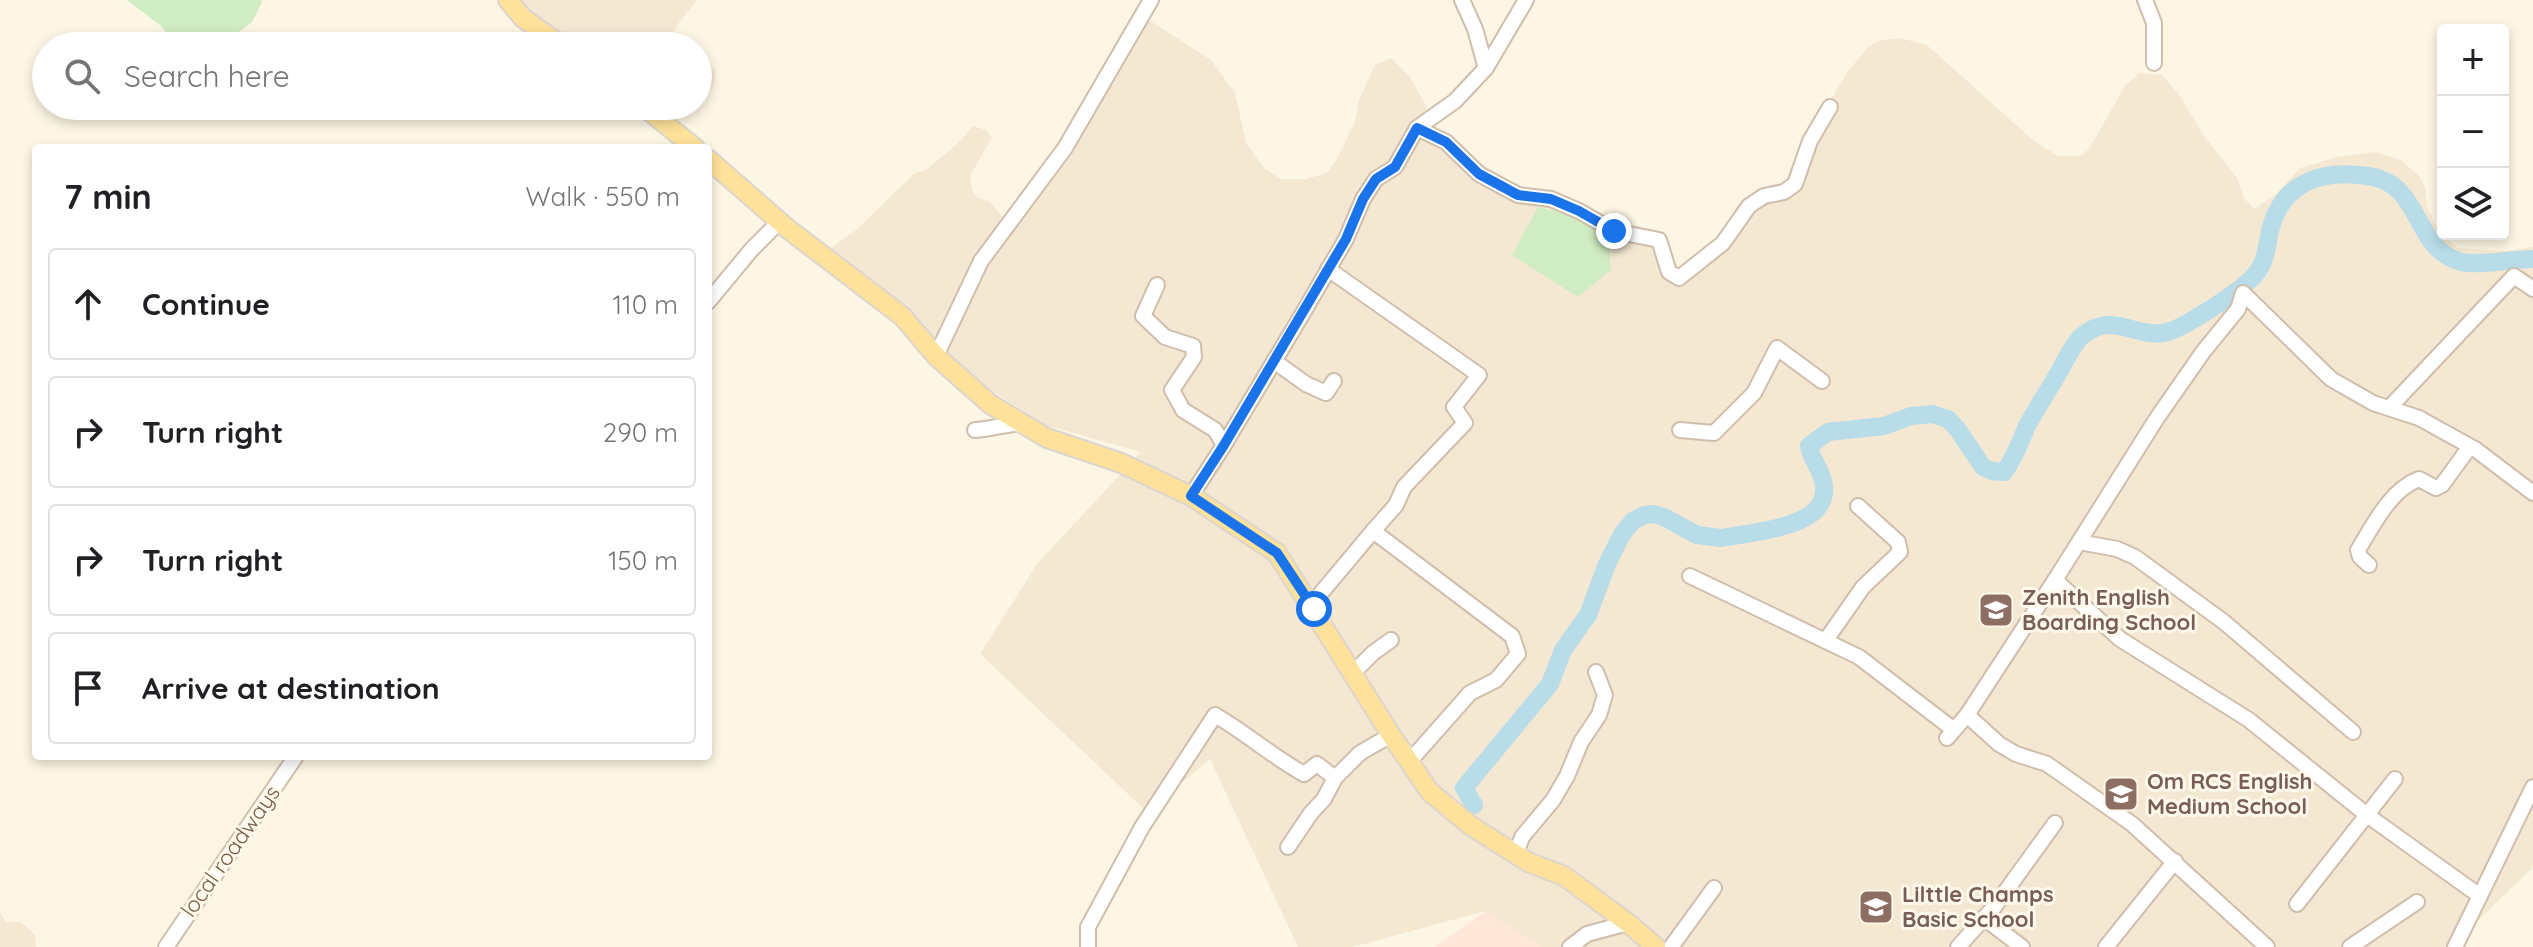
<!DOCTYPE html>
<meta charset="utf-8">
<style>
body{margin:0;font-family:Quicksand,sans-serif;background:#f6f6f6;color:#202124}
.controls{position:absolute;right:24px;top:24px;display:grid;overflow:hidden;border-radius:8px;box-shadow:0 4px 12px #0003}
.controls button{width:72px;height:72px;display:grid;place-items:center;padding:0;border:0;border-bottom:2px solid #e0e0e0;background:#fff;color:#202124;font:40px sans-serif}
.stop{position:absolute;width:24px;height:24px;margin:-18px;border:6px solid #1a73e8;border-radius:50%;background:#fff}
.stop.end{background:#1a73e8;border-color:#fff;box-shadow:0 2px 8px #0008}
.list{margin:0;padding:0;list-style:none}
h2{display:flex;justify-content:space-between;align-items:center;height:104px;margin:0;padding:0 32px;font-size:34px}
h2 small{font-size:26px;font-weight:400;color:#757577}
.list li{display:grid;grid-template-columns:52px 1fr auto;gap:24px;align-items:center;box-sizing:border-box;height:112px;margin:0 16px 16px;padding:0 16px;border:2px solid #e0e0e0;border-radius:8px}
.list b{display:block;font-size:30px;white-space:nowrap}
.list em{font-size:26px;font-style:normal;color:#757577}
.icon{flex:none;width:44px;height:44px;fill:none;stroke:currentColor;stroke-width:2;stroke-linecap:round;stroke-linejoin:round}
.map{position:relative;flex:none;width:2533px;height:947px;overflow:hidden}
.search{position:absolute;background:#fff;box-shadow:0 4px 12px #0003;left:32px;top:32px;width:680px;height:88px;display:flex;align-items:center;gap:20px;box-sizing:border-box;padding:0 28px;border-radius:44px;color:#757577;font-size:30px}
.panel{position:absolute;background:#fff;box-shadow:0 4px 12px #0003;left:32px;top:144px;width:680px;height:616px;border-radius:8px}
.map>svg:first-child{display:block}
.residential{fill:#f5e8d3}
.commercial{fill:#fee7d8}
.green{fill:#d0ecc3}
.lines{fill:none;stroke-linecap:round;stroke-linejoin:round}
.river{stroke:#b8dde8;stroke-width:18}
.minor-casing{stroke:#cfbeab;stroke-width:18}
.major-casing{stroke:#dcd5d0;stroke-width:22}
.minor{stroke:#fff;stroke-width:14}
.major{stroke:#fee19b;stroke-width:18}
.route{stroke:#1a73e8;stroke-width:10}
.labels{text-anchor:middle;stroke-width:6;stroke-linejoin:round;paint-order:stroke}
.education-label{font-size:22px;font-weight:bold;fill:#785e54;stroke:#fff9ec;text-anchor:start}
.street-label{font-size:22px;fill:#775d49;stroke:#fff9ec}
</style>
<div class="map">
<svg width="2533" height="947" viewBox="0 0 2533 947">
<rect width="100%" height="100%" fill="#fdf6e5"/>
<g class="residential">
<path d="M519,0H697L680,21L665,46H572Z"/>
<path d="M1138,13L1211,60L1235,93L1246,143L1264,168L1281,179H1306L1327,173L1337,159L1355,122L1359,100L1375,65L1391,58L1410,77L1427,107L1430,127L1474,165L1518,192L1665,241L1675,266L1683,268L1715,243L1728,223L1738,214L1751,194L1780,189L1792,180L1821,116L1848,71L1868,47L1878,41L1900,38L1927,45L2034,141L2058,156H2080L2089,149L2125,86L2139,73L2162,75L2180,96L2204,136L2238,179L2243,197L2254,209L2276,194L2300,168L2337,157L2375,152L2401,160L2419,176L2425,187L2427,207L2433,220L2444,237L2458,248L2505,251L2533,247V867L2451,947H1541L1485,911L1353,947H1298L1210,759L1147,812L980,654L1037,564L1141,452L1048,426L976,381L831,248L856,230L915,173L926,170L958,143L973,126L986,130L992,137L970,176L973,192L978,198L989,201L1004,218L1015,210L1058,149Z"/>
<path d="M698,59L709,64L716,72L712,88L701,96L698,94Z"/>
<path d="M0,912L6,922H21L35,935L36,947H0Z"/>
</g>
<path class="commercial" d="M1486,911L1541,947H1435Z"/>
<g class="green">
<path d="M127,0H261L262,2L252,22L220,46H175L161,26Z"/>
<path d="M1538,207L1590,219L1608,235L1611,270L1578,297L1512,255Z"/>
</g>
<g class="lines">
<path class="river" d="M1474,805L1464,788L1550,684L1563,650L1588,615L1607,564L1622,534L1633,521L1644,515L1653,514L1664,517L1697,535L1721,538C1750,532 1828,529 1824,487C1823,471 1811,460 1809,446L1828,432L1884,426L1911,416L1932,414L1948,419L1958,430L1983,467L1992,471L2004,472C2016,456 2020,441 2028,424C2038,406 2049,389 2059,372C2066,360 2072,345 2082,336C2112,311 2133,337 2163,333C2181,331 2236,293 2250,280C2266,266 2266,250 2270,231C2282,182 2321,169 2368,176C2424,184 2411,248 2461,262C2477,266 2514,259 2533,259"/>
<defs>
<g id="minor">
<path d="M1462,0L1475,29L1486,68"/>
<path d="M2145,0L2154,23V63"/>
<path d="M1417,128L1446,142L1479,174L1518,195L1551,199L1579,211L1614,231L1659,240L1669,272L1679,278L1723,243L1749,206L1764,196L1784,192L1795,184L1810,141L1830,107"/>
<path d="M1328,269L1479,375L1454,407L1465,423L1404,487L1396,505L1373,531"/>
<path d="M1157,285L1143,316L1165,337L1193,346L1194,357L1172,390L1183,410L1215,430L1224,445"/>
<path d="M708,302L752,249L780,221"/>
<path d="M936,356L981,261L1065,148L1151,0"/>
<path d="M1274,361L1306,384L1326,393L1334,381"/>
<path d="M2389,408L2514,276L2533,289"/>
<path d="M975,430C992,429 1005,424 1022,423"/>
<path d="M1680,430L1714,433L1754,393L1777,348L1822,381"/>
<path d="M1191,496L1224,445L1303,313L1346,239L1363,199L1376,179L1395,167L1417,128L1455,101L1486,68L1526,0"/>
<path d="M2079,542L2117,549L2135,557L2224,622L2353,732"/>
<path d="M2369,565L2360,557L2358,550C2374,524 2390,490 2419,479L2436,488L2442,485L2469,448L2475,449"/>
<path d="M1690,576L1859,657L1954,730"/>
<path d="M1311,605L1373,531L1512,636L1518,654L1496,680L1470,693L1409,762"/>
<path d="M1826,640L1863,587L1900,552L1898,542L1858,506"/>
<path d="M1353,673L1373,653L1391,640"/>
<path d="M1967,715L1999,744L2016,754L2047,764L2132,824L2267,947"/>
<path d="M1947,738L1967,715L2055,580"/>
<path d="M1288,847L1311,813L1324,799L1335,778L1360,753L1391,735"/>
<path d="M1516,854L1522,837L1553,800L1567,776L1581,742L1599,715L1605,695L1596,672"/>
<path d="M2480,896L2367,815L2249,720L2120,639L2055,580L2157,418L2203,352L2238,309L2243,293L2331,379L2373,403L2419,418L2475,449L2533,493"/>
<path d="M2297,904L2395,779"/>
<path d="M1984,918L2022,947"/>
<path d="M166,947L296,756"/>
<path d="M1088,947V927L1142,827L1215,715C1246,733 1273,757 1304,774L1317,764L1335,778"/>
<path d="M1570,947L1587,934L1628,923"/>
<path d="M1671,947L1714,888"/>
<path d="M1958,947L1995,906L2055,823"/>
<path d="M2106,947L2175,861"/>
<path d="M2350,947L2417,902"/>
<path d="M2455,947L2533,787"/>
</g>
<g id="major">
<path d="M508,0L523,18L562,46"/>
<path d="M643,106L695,148"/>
<path d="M708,159L788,229L902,316L936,356L990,404L1047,438L1121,463L1191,496L1277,553L1391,735L1430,792L1471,826L1528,862L1564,876L1628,923L1656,947"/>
</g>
</defs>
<use href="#minor" class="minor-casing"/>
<use href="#major" class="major-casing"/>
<use href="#minor" class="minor"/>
<use href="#major" class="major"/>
</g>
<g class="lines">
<path class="route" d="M1314,609L1277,553L1191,496L1224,445L1346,239L1363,199L1376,179L1395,167L1417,128L1446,142L1479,174L1518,195L1551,199L1579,211L1614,231"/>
</g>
<defs>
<symbol id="school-square" viewBox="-11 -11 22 22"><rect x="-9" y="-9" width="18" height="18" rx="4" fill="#8d6e63" stroke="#fff9ec"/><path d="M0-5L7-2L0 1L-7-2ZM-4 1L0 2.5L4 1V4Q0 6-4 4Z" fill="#fff"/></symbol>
</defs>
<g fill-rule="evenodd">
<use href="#school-square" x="1976" y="590" width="40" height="40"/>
<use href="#school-square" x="2101" y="774" width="40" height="40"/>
<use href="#school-square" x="1856" y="887" width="40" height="40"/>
</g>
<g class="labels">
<g class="education-label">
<text x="2022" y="605">Zenith English<tspan x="2022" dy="25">Boarding School</tspan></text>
<text x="2147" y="789">Om RCS English<tspan x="2147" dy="25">Medium School</tspan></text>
<text x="1902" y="902">Lilttle Champs<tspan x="1902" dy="25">Basic School</tspan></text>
</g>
<g class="street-label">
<text transform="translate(230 851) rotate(-55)" y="8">local roadways</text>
</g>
</g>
</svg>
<div class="controls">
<button>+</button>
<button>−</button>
<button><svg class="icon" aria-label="layers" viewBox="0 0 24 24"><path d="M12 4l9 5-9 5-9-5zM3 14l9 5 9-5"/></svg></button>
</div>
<div class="stop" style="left:1314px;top:609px"></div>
<div class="stop end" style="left:1614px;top:231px"></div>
<div class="search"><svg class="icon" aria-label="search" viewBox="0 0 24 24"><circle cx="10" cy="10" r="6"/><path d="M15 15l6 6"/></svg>Search here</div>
<section class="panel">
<h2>7 min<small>Walk · 550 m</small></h2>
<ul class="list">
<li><svg class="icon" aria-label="ahead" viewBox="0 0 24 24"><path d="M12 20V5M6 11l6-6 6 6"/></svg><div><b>Continue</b></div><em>110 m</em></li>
<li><svg class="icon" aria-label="right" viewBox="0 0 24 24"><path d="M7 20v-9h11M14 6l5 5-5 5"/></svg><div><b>Turn right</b></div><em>290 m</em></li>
<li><svg class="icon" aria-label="right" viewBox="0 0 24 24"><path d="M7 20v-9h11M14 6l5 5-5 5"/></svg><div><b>Turn right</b></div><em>150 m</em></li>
<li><svg class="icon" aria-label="arrive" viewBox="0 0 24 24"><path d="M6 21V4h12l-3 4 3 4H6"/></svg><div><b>Arrive at destination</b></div></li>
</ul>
</section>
</div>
